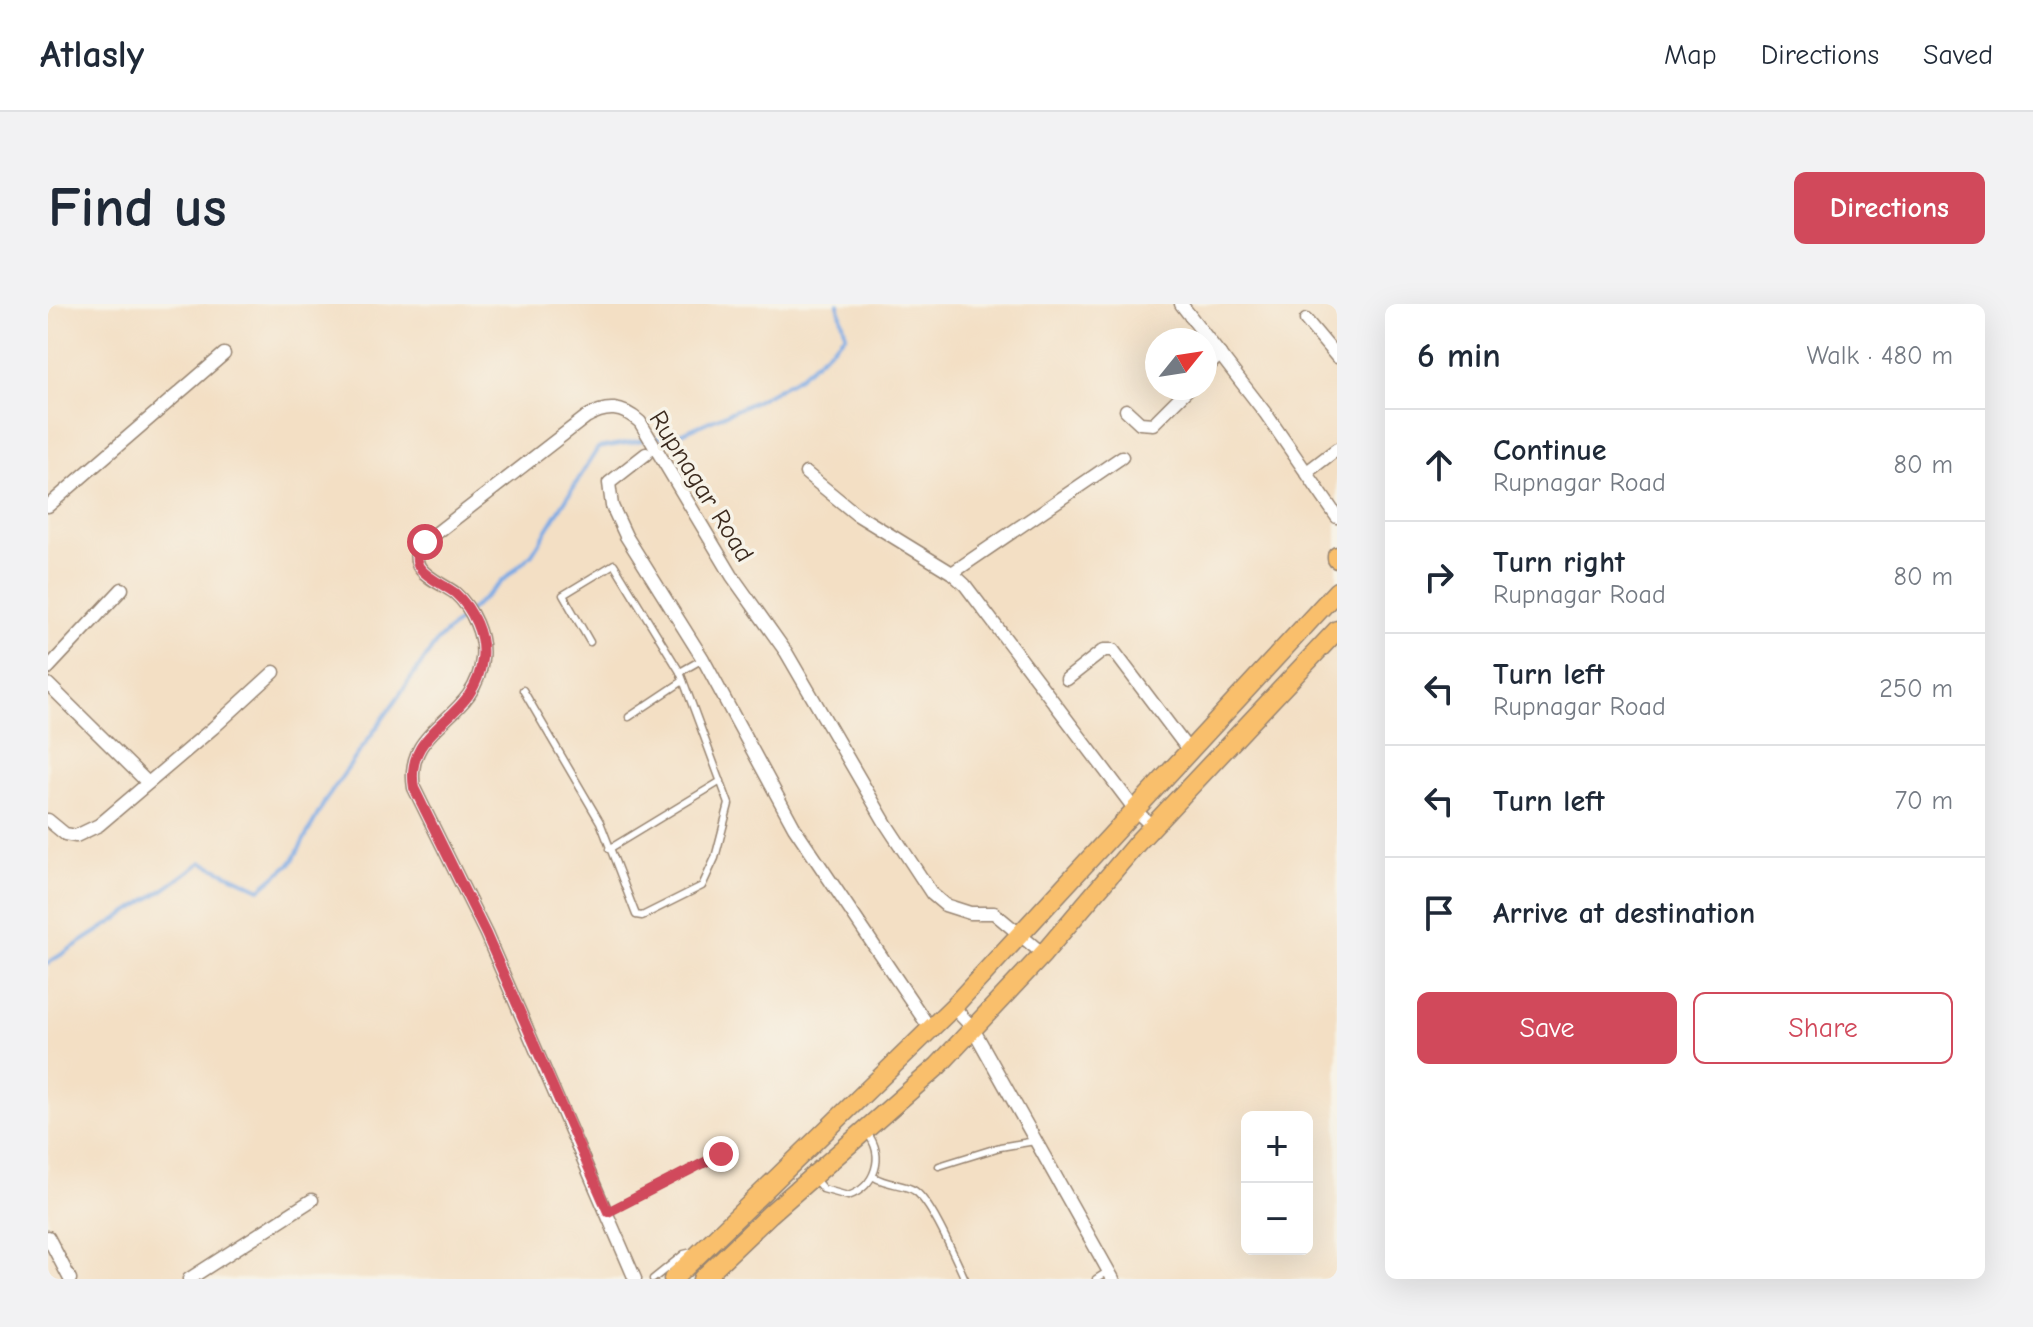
<!DOCTYPE html>
<meta charset="utf-8">
<style>
body{margin:0;font-family:"Comic Neue",sans-serif;background:#f2f2f3;color:#1f2937}
.controls{position:absolute;right:24px;bottom:24px;display:grid;overflow:hidden;border-radius:12px;box-shadow:0 8px 32px #0002}
.controls button{width:72px;height:72px;display:grid;place-items:center;padding:0;border:0;border-bottom:2px solid #e0e1e3;background:#fff;color:#1f2937;font:40px sans-serif}
.compass{position:absolute;left:1097px;top:24px;width:72px;height:72px;border-radius:50%;background:#fff;box-shadow:0 8px 32px #0002;rotate:60deg}
.stop{position:absolute;width:24px;height:24px;margin:-18px;border:6px solid #d1495b;border-radius:50%;background:#fff}
.stop.end{background:#d1495b;border-color:#fff;box-shadow:0 2px 8px #0008}
.list{margin:0;padding:0;list-style:none}
h2{display:flex;justify-content:space-between;align-items:center;height:104px;margin:0;padding:0 32px;font-size:34px}
h2 small{font-size:26px;font-weight:400;color:#747a83}
.list li{display:grid;grid-template-columns:52px 1fr auto;gap:24px;align-items:center;box-sizing:border-box;height:112px;padding:0 32px;border-top:2px solid #e0e1e3}
.list b{display:block;font-size:30px;white-space:nowrap}
.list p{margin:0;font-size:26px;white-space:nowrap;color:#747a83}
.list em{font-size:26px;font-style:normal;color:#747a83}
.actions{display:flex;gap:16px;padding:24px 32px}
.actions a{flex:1;padding:18px 0;border:2px solid #d1495b;border-radius:12px;text-align:center;font-size:28px;color:#d1495b}
.actions .main{background:#d1495b;color:#fff}
.icon{flex:none;width:44px;height:44px;fill:none;stroke:currentColor;stroke-width:2;stroke-linecap:round;stroke-linejoin:round}
.map{position:relative;flex:none;width:1289px;height:975px;overflow:hidden;border-radius:12px}
header{display:flex;align-items:center;gap:48px;box-sizing:border-box;height:112px;padding:0 40px;background:#fff;border-bottom:2px solid #e0e1e3}
header strong{font-size:38px}
nav{display:flex;gap:44px;margin-inline-start:auto;font-size:28px}
.intro{display:flex;align-items:center;justify-content:space-between;box-sizing:border-box;height:192px;padding:0 48px}
h1{margin:0;font-size:56px}
.button{padding:20px 36px;border-radius:12px;background:#d1495b;color:#fff;font-size:28px;font-weight:700}
main{display:flex;gap:48px;padding:0 48px}
aside{flex:1;background:#fff;border-radius:12px;box-shadow:0 8px 32px #0002}
.map>svg:first-child{display:block}
.lines{fill:none;stroke-linecap:round;stroke-linejoin:round}
.stream{stroke:#7aa9e4;stroke-width:4}
.lane-casing{stroke:#978471;stroke-width:9}
.street-casing{stroke:#978471;stroke-width:15}
.primary-casing{stroke:#978471;stroke-width:21}
.lane{stroke:#fff;stroke-width:6}
.street{stroke:#fff;stroke-width:12}
.primary{stroke:#f9bf6c;stroke-width:18}
.route{stroke:#d1495b;stroke-width:10}
.labels{text-anchor:middle;stroke-width:7;stroke-linejoin:round;paint-order:stroke}
.street-label{font-size:26px;fill:#3b2a1e;stroke:#f7f3e8}
</style>
<header>
<strong>Atlasly</strong>
<nav><a>Map</a><a>Directions</a><a>Saved</a></nav>
</header>
<div class="intro"><h1>Find us</h1><a class="button">Directions</a></div>
<main>
<div class="map">
<svg width="1289" height="975" viewBox="0 0 1289 975">
<rect width="100%" height="100%" fill="#f7f3e8"/>
<filter id="ink" filterUnits="userSpaceOnUse"><feTurbulence type="fractalNoise" baseFrequency=".0125" numOctaves="2"/><feDisplacementMap in="SourceGraphic" scale="16" xChannelSelector="R" yChannelSelector="G"/><feConvolveMatrix kernelMatrix="1 2 1 2 8 2 1 2 1" color-interpolation-filters="sRGB"/></filter>
<filter id="wash" filterUnits="userSpaceOnUse"><feTurbulence type="fractalNoise" baseFrequency=".006" numOctaves="4" result="noise"/><feDisplacementMap in="SourceGraphic" scale="32" xChannelSelector="R" yChannelSelector="G"/><feGaussianBlur stdDeviation="1.8" result="paint"/><feColorMatrix in="noise" values="0 0 0 0 0 0 0 0 0 0 0 0 0 0 0 0 0 1.4 0 .05"/><feComposite in="paint" operator="in"/></filter>
<g filter="url(#wash)">
<rect width="100%" height="100%" fill="#f3dfc4"/>
<g class="lines">
<path class="stream" d="M0,659L118,584L154,558L212,585L244,558L277,497L390,336L484,250L550,144L634,129L708,97L751,73L798,31L790,0"/>
</g>
</g>
<g filter="url(#ink)">
<g class="lines">
<defs>
<g id="lane">
<path d="M632,368L655,355"/>
<path d="M475,386L552,518L588,611L594,612L654,582L667,554L681,500L632,368L566,260L515,291L542,338"/>
<path d="M581,413L635,377"/>
<path d="M561,545L673,477"/>
<path d="M891,862L952,843L987,837"/>
<path d="M826,873C839,881 857,880 867,887C884,899 907,954 917,975"/>
<path d="M770,879L775,885L800,892C827,883 838,852 819,829"/>
<path d="M560,908L673,850"/>
<path d="M605,975L636,950L644,948"/>
<path d="M1048,975L1059,968"/>
</g>
<g id="street">
<path d="M1133,0L1218,110L1289,213"/>
<path d="M1258,16L1289,53"/>
<path d="M1157,66L1172,50"/>
<path d="M1078,106L1092,119L1105,120L1141,84"/>
<path d="M598,150L561,179L564,202L578,232L655,355L746,523L883,726"/>
<path d="M1259,168L1289,145"/>
<path d="M758,169L808,210L904,269L917,281L1088,507L1105,523"/>
<path d="M0,202L176,50"/>
<path d="M904,269L1074,153"/>
<path d="M0,364L74,285"/>
<path d="M1019,375L1056,346H1065L1142,448"/>
<path d="M0,380L100,479"/>
<path d="M0,516L17,530L28,532L51,521L165,424L226,368"/>
<path d="M905,703L924,723L1065,975"/>
<path d="M0,933L22,975"/>
<path d="M141,975L264,896"/>
<path d="M587,975L438,630L366,484C355,420 428,418 434,355C437,332 424,304 407,289C396,281 380,275 372,264C368,259 368,253 369,246L377,238L538,113C559,101 574,102 592,118L684,272L738,348L838,520L884,590L897,601L922,609H946L995,650"/>
</g>
<g id="primary">
<path d="M1289,252V255"/>
<path d="M625,975L905,703L1289,287"/>
<path d="M654,975L722,910L890,762L995,650L1090,538L1289,326"/>
</g>
</defs>
<use href="#lane" class="lane-casing"/>
<use href="#street" class="street-casing"/>
<use href="#primary" class="primary-casing"/>
<use href="#lane" class="lane"/>
<use href="#street" class="street"/>
<use href="#primary" class="primary"/>
</g>
</g>
<g class="lines" filter="url(#ink)">
<path class="route" d="M377,238L369,246C368,253 368,259 372,264C380,275 397,281 407,289C425,305 437,332 434,355C428,418 355,421 366,484L438,630L560,908L673,850"/>
</g>
<g class="labels">
<g class="street-label">
<text transform="translate(654 182) rotate(58)" y="9">Rupnagar Road</text>
</g>
</g>
</svg>
<div class="controls">
<button>+</button>
<button>−</button>
</div>
<svg class="compass" viewBox="-18 -18 36 36"><path d="M0-13l5 13h-10z" fill="#e53935"/><path d="M0 13l5-13h-10z" fill="#747a83"/></svg>
<div class="stop" style="left:377px;top:238px"></div>
<div class="stop end" style="left:673px;top:850px"></div>
</div>
<aside>
<h2>6 min<small>Walk · 480 m</small></h2>
<ul class="list">
<li><svg class="icon" aria-label="ahead" viewBox="0 0 24 24"><path d="M12 20V5M6 11l6-6 6 6"/></svg><div><b>Continue</b><p>Rupnagar Road</p></div><em>80 m</em></li>
<li><svg class="icon" aria-label="right" viewBox="0 0 24 24"><path d="M7 20v-9h11M14 6l5 5-5 5"/></svg><div><b>Turn right</b><p>Rupnagar Road</p></div><em>80 m</em></li>
<li><svg class="icon" aria-label="left" viewBox="0 0 24 24"><path d="M17 20v-9H6M10 6l-5 5 5 5"/></svg><div><b>Turn left</b><p>Rupnagar Road</p></div><em>250 m</em></li>
<li><svg class="icon" aria-label="left" viewBox="0 0 24 24"><path d="M17 20v-9H6M10 6l-5 5 5 5"/></svg><div><b>Turn left</b></div><em>70 m</em></li>
<li><svg class="icon" aria-label="arrive" viewBox="0 0 24 24"><path d="M6 21V4h12l-3 4 3 4H6"/></svg><div><b>Arrive at destination</b></div></li>
</ul>
<div class="actions"><a class="main">Save</a><a>Share</a></div>
</aside>
</main>
